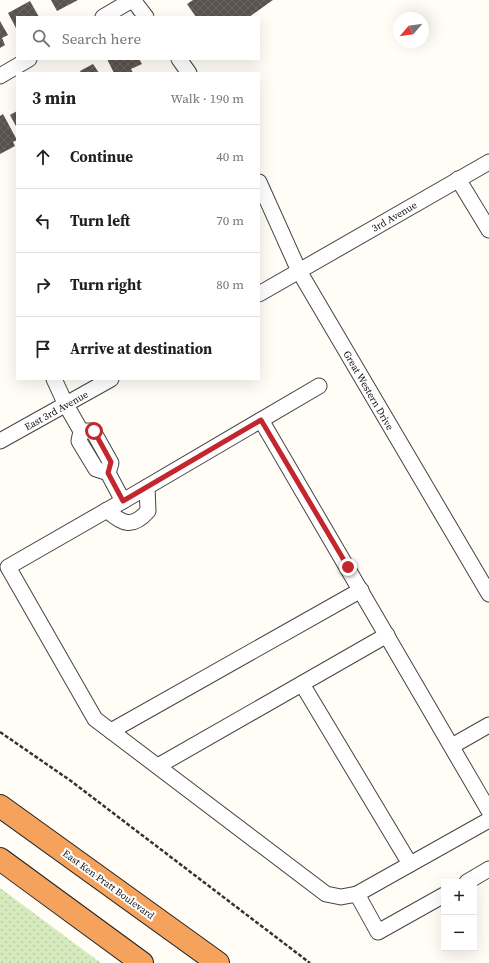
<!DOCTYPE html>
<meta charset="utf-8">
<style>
body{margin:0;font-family:"Source Serif 4",serif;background:#f6f6f6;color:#202124}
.controls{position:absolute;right:12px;bottom:12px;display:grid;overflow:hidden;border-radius:0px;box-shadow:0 4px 16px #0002}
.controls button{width:36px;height:36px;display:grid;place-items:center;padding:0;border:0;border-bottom:1px solid #e0e0e0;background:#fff;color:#202124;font:20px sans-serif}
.compass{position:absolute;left:393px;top:12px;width:36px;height:36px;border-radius:50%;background:#fff;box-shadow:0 4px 16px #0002;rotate:241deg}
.stop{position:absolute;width:12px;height:12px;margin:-9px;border:3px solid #c4262e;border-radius:50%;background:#fff}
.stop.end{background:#c4262e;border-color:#fff;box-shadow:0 1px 4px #0008}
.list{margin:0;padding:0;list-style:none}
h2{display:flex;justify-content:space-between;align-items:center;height:52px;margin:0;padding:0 16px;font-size:17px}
h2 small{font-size:13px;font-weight:400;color:#757577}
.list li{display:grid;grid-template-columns:26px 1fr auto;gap:12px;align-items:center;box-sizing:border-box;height:64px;padding:0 16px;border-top:1px solid #e0e0e0}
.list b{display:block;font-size:15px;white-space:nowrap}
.list em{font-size:13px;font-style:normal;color:#757577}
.icon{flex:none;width:22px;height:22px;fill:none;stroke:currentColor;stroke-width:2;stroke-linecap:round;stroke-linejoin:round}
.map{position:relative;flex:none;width:489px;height:963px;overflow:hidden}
.search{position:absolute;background:#fff;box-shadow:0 4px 16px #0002;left:16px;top:16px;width:244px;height:44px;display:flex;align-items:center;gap:10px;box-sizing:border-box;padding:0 14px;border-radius:0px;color:#757577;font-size:15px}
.panel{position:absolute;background:#fff;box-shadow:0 4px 16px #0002;left:16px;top:72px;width:244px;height:308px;border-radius:0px}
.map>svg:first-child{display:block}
.grass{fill:url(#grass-dots)}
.building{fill:url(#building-cross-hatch)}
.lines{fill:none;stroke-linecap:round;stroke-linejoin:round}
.minor-casing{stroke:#444;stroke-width:17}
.highway-casing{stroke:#222;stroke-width:24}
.path{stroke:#333;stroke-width:2.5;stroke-dasharray:4 2;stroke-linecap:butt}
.minor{stroke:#fff;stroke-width:15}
.highway{stroke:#f5a25d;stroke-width:22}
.route{stroke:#c4262e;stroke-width:5}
.labels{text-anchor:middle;stroke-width:4;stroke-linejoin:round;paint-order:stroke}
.street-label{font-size:10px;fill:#111;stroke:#fff}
</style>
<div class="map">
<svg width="489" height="963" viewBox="0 0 489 963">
<defs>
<pattern id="grass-dots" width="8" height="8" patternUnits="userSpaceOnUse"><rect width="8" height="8" fill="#d5ebbd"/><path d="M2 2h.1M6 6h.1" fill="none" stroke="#b6c8a1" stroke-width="1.8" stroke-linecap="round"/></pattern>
<pattern id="building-cross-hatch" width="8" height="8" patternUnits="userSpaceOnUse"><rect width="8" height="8" fill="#5a524d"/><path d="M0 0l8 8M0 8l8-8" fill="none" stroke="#6d6662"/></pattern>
</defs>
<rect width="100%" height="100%" fill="#fffdf5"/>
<path class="grass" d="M0,888L101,963H0Z"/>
<g class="building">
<path d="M51,0H78L57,11Z"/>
<path d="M193,0H273L249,17H196L187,4Z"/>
<path d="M30,1L39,17H17V30L8,13Z"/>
<path d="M0,21L8,35L2,38L5,45L0,48Z"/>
<path d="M107,59H139L142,64L131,69L133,73H114Z"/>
<path d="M93,64L99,73H81L80,71Z"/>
<path d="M17,111V128L10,115Z"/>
<path d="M3,114L17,140L13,142L15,146L0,154V116Z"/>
</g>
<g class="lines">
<defs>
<g id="minor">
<path d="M133,0L146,17"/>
<path d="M103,17L132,0"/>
<path d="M179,59L189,73"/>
<path d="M0,76L29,59"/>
<path d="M458,179L489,230"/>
<path d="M259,182L299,271L489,594"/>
<path d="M259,294L489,162"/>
<path d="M54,379L66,405L81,431L79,441L96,469L108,473L123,501L319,386"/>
<path d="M261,420L489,811"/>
<path d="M81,431H93L111,463L108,473"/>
<path d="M0,441L111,379"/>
<path d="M123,501L8,567L95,719L326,894L341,897L357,894L378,932L444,895"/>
<path d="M107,510C123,525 133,528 148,511L147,487"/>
<path d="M302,684L410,864"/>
<path d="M111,731L361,590"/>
<path d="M452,746L489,725"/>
<path d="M158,766L387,635"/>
<path d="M467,882L489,869"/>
<path d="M357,894L489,820"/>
</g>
<g id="highway">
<path d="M0,806L218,963"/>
<path d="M0,859L142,963"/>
</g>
</defs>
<use href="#minor" class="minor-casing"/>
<use href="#highway" class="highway-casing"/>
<path class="path" d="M0,732L71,781L310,963"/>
<use href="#minor" class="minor"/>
<use href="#highway" class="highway"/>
</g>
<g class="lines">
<path class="route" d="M94,431L111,462L108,473L123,501L261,420L348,567"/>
</g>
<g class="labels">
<g class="street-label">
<text transform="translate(394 216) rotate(-30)" y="4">3rd Avenue</text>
<text transform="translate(369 390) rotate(60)" y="4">Great Western Drive</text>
<text transform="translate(56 410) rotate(-29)" y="4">East 3rd Avenue</text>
<text transform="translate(109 884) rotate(36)" y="4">East Ken Pratt Boulevard</text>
</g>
</g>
</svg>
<div class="controls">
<button>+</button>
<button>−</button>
</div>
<svg class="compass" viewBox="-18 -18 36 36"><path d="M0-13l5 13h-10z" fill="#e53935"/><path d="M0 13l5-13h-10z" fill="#757577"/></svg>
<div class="stop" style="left:94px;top:431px"></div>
<div class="stop end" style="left:348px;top:567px"></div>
<div class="search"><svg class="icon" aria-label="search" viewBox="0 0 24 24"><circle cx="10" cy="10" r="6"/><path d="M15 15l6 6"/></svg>Search here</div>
<section class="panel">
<h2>3 min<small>Walk · 190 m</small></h2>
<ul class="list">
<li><svg class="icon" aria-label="ahead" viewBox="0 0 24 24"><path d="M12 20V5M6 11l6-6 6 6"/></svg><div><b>Continue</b></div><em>40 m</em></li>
<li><svg class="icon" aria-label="left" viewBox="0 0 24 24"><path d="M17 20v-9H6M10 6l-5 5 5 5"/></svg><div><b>Turn left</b></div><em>70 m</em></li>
<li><svg class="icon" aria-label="right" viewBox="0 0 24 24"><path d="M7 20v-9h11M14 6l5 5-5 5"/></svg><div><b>Turn right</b></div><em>80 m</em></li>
<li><svg class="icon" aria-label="arrive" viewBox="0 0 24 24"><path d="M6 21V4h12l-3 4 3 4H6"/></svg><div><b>Arrive at destination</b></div></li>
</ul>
</section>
</div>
